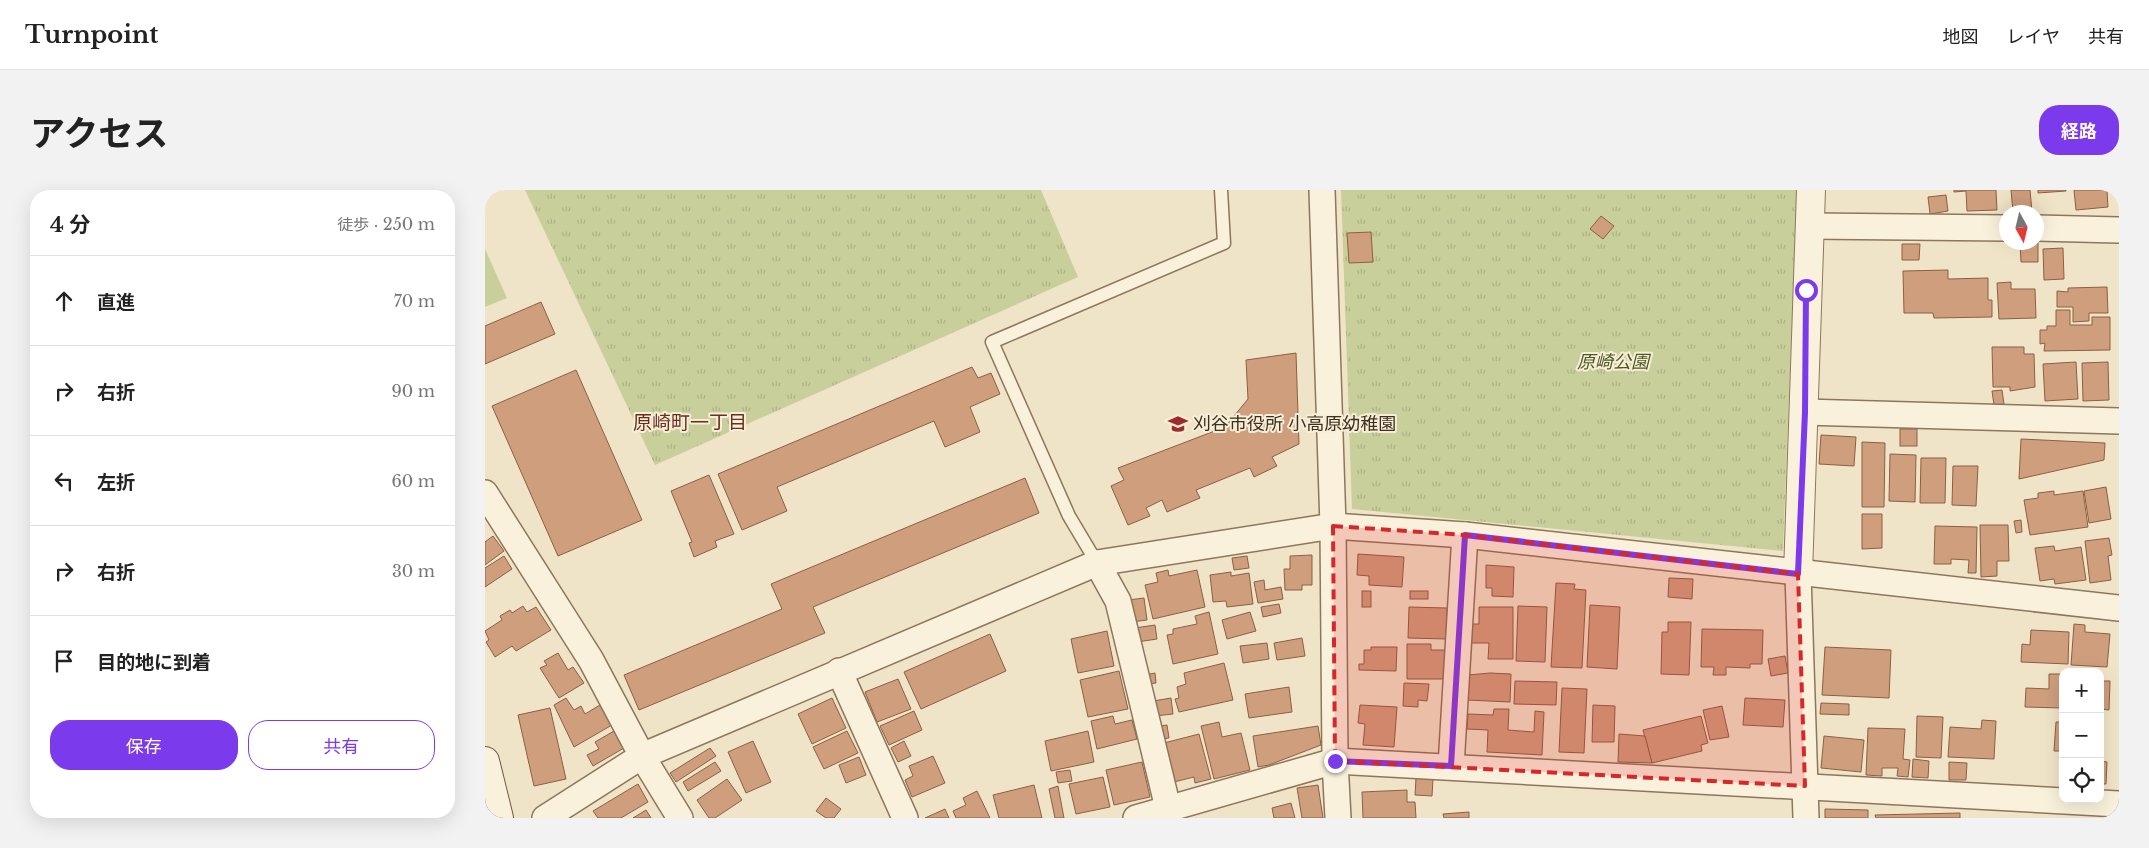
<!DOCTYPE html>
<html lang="ja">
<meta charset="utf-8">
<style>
body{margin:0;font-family:"Libre Baskerville","Noto Sans JP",serif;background:#f2f2f2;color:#222}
.controls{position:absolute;right:15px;bottom:15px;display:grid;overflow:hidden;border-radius:10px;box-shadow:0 5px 20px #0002}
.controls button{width:45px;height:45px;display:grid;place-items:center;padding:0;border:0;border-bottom:1px solid #e0e0e0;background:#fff;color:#222;font:25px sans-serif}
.compass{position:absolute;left:1514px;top:15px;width:45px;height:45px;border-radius:50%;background:#fff;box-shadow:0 5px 20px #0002;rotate:172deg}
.stop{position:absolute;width:15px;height:15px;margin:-11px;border:4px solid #7c3aed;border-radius:50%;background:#fff}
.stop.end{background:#7c3aed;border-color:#fff;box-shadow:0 1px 5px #0008}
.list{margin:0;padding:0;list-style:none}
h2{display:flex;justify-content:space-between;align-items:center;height:65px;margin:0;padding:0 20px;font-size:21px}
h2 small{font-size:16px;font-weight:400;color:#767676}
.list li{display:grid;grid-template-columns:32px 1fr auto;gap:15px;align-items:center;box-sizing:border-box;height:90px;padding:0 20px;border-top:1px solid #e0e0e0}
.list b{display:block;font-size:19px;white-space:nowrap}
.list em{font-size:16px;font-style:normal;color:#767676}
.actions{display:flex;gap:10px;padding:15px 20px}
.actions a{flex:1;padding:11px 0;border:1px solid #7c3aed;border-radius:20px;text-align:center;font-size:18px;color:#7c3aed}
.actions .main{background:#7c3aed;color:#fff}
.icon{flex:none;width:28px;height:28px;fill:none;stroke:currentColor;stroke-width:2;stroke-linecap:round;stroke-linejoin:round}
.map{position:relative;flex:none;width:1634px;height:628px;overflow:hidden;border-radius:20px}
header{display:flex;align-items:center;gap:30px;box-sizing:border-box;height:70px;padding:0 25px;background:#fff;border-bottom:1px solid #e0e0e0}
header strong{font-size:24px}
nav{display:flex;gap:28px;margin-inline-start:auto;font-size:18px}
.intro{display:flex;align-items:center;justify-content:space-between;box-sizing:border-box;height:120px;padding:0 30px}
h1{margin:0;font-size:35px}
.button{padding:12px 22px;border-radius:20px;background:#7c3aed;color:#fff;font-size:18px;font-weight:700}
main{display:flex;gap:30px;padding:0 30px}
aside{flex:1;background:#fff;border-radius:20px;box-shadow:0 5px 20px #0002}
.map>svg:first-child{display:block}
.park{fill:url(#park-tufts)}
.pitch{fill:#c9cf9b}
.building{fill:#cf9f7d;stroke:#8d5f41}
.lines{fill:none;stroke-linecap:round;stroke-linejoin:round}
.service-casing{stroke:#8d765c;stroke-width:15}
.minor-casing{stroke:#8d765c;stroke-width:28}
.tertiary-casing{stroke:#8d765c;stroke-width:30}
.secondary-casing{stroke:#6f573f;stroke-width:30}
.service{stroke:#faf1dc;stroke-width:12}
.minor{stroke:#faf1dc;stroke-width:25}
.tertiary{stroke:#faf1dc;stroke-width:28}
.secondary{stroke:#faf1dc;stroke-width:28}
.route{stroke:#7c3aed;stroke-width:6}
.marked{fill:#d62828;fill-opacity:0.2;stroke:#d62828;stroke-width:4;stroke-dasharray:10 6;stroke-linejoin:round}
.labels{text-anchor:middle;stroke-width:4;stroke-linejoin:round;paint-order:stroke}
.park-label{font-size:18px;font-style:italic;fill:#4d5a26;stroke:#f7eed8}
.poi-label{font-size:18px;fill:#3d2e20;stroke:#f7eed8;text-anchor:start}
.neighbourhood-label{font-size:19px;fill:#6b2e1e;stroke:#f7eed8}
</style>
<header>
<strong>Turnpoint</strong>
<nav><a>地図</a><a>レイヤ</a><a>共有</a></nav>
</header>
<div class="intro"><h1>アクセス</h1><a class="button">経路</a></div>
<main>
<aside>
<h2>4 分<small>徒歩 · 250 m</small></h2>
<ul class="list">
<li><svg class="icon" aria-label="ahead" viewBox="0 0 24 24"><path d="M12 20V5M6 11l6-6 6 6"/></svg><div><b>直進</b></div><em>70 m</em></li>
<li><svg class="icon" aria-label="right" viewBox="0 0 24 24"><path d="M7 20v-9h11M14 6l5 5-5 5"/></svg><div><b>右折</b></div><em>90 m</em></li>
<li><svg class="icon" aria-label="left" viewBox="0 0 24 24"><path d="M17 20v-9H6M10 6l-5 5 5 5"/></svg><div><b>左折</b></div><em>60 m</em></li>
<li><svg class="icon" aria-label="right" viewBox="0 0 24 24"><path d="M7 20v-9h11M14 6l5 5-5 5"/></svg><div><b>右折</b></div><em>30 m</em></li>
<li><svg class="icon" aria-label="arrive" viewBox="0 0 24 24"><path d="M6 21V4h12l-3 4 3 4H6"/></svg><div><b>目的地に到着</b></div></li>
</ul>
<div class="actions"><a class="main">保存</a><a>共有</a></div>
</aside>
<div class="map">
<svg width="1634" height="628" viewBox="0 0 1634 628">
<defs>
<pattern id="park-tufts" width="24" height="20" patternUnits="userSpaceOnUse" patternTransform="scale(1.25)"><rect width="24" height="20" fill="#c9cf9b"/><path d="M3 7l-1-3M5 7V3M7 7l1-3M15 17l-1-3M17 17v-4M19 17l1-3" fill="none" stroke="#aeb285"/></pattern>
</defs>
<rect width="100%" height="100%" fill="#f0e4c8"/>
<g class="park">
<path d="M40,0H556L593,87L170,275Z"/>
<path d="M856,0H1312L1298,361L867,319Z"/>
</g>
<path class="pitch" d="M0,59L22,108L0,117Z"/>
<g class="building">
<path d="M1469,0H1511L1512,20L1482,21L1481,1L1469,2Z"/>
<path d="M1526,0H1545L1547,22H1528Z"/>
<path d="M1553,0H1581V1L1553,3Z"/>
<path d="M1589,0H1622L1623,17L1591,20Z"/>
<path d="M1461,5L1463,21L1445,24L1443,7Z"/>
<path d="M1116,26L1129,36L1118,49L1105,39Z"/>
<path d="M886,42L888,72L864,73L862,43Z"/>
<path d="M1553,52V72H1536L1535,53Z"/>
<path d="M1417,54H1435L1434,70H1417Z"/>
<path d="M1578,58L1579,89L1559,90L1558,59Z"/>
<path d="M1463,80V89L1503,88V110H1507V127L1449,128L1448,123H1419L1418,81Z"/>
<path d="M1526,92V99H1550L1551,128L1514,129L1512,93Z"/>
<path d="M1622,97L1623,123H1604V131L1588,132V117H1572V101L1583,102V98Z"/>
<path d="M56,112L70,144L0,174V136Z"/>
<path d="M1571,120H1585V135H1607V127H1625V160L1559,161L1560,153L1555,154V140H1562V136H1571Z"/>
<path d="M1507,157H1539V164H1549L1550,197L1525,201V197H1508Z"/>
<path d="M811,163L814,254L787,267L792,276L769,287L765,278L711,300L715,308L682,322L677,310L661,318L665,326L643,335L626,296L639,290L633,278L740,237L763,209L761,170Z"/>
<path d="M1591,172L1593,209L1560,211L1558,174Z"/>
<path d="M1623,172L1624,210L1598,211L1597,173Z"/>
<path d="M487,177L493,188L506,183L515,204L485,217L495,242L460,257L449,231L292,297L302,321L257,340L233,284Z"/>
<path d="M91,180L157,330L73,366L7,216Z"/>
<path d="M1517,200L1519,214L1509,215L1507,201Z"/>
<rect x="1415" y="239" width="17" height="17"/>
<path d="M1336,245L1371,247L1369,276L1334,274Z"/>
<path d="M1536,249L1620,253L1619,270L1534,289Z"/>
<path d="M1377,252L1400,253L1399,317H1377Z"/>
<path d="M1405,264L1431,265L1430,312L1404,311Z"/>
<path d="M1436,268H1461L1460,313H1435Z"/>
<path d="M1468,276H1493L1491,316L1467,315Z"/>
<path d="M224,285L249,344L230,351L232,357L209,367L204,353L207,352L186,301Z"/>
<path d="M540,288L554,323L328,417L340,443L154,520L139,485L297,419L286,394Z"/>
<path d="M1621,297L1626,329L1604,333L1599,301Z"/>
<path d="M1569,301V305L1598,301L1603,337L1545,345L1539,310L1553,308V303Z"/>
<path d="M1377,324H1397V358L1377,359Z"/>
<path d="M1536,330L1537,342L1531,343L1529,331Z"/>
<path d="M1495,335H1523L1524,371H1512V386L1496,387Z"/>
<path d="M1450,336L1492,337L1491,383H1483L1484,370L1466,369V374H1449Z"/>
<path d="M8,346L19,361L0,375V352Z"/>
<path d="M1624,348L1627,365L1623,366L1626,390L1605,393L1600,351Z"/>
<path d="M1569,356L1570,361L1596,357L1601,390L1570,394L1569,389L1555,391L1550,358Z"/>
<path d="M873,364L919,367L917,397L884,395V386L872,385Z"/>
<path d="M827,365V395H817V400H800L799,379H805V366Z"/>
<path d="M19,366L27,379L0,397V378Z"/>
<path d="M762,366L764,378L749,380L747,368Z"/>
<path d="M1001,375L1029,377L1028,407L1007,406V398H1001Z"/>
<path d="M683,380L684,386L712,380L720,417L668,429L660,395L673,392L671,383Z"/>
<path d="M746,382V386L764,383L768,414L742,417L741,411L728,412L725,385Z"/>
<path d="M1184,388L1208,389L1207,409L1183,407Z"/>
<path d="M779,390L780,400L796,397L798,409L773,413L769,392Z"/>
<path d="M1071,393L1090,394L1089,399L1101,400L1097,478L1066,477Z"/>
<rect x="877" y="401" width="9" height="16"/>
<rect x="925" y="401" width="18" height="8"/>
<path d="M659,408L662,430L646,432L643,410Z"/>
<path d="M794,414L796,423L778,427L776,417Z"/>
<path d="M1105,415L1135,417L1132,479L1102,477Z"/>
<path d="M38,416L42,422L51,417L66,440L31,461L27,456L10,467L1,452L4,450L0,441L17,430L15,426L25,420L27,423Z"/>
<path d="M1033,416L1062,417L1060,472L1031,471Z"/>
<path d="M924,417L962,418V449L923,448Z"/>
<path d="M994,417H1028V469H1003L1004,453H986L985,434H994Z"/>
<path d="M724,422L733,464L688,474L682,445L688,444V439L712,434L710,426Z"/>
<path d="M765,422L771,441L742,449L737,430Z"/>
<path d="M1183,432H1206L1204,485L1176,484L1177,442H1183Z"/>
<path d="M1589,434L1600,435V442L1625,444L1622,477L1586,475Z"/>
<path d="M670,435L672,449L652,452L650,438Z"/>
<path d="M1217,439L1278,440L1277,474H1265V478L1241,477V485H1228L1229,477H1216Z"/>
<path d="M1546,440L1584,442L1583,474L1536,472L1537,454L1545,455Z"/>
<path d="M622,441L629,476L593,483L586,449Z"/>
<path d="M505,444L521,481L436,519L419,482Z"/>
<path d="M817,448L820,466L792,470L789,453Z"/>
<path d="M782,453L784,469L758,473L755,456Z"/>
<path d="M922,454H946V460H960V489H922Z"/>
<path d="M886,457H912L911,481L874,480V474H879V460H886Z"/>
<path d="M1340,457L1406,460L1404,508L1337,505Z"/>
<path d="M73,463L83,480L88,477L99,493L74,508L55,478L62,475L59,471Z"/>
<path d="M1300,466L1303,483L1286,486L1283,469Z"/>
<path d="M739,473L748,510L694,522L690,509L694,508L692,497L701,494L699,483Z"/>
<path d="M634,481L643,519L603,527L595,490Z"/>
<path d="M670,483L671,493L661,494L660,485Z"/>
<path d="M1005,483L1026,484L1025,512L982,510L983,485Z"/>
<path d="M1564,484H1578V518L1540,517L1541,498L1564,499Z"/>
<path d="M413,489L426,519L392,532L380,502Z"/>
<path d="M1030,491L1072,492L1071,515L1029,514Z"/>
<path d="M1615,491H1625L1624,520L1615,519Z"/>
<path d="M919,493L944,494L942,511L933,510V517L918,516Z"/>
<path d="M804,497L807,522L764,528L760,504Z"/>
<path d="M1077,498L1102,499L1099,563L1074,562Z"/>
<path d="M81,508L89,520L96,516L100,524L115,515L127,535L89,557L69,515Z"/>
<path d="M347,508L361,538L327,554L313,524Z"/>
<path d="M686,508L688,524L670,526L668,511Z"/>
<path d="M1260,508L1300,510L1298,537L1258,535Z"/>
<path d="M1336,513L1364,514V525L1335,524Z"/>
<path d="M875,515L912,517L909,557L878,555L880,534L873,533Z"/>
<path d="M1108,515L1130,516L1129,552H1107Z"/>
<path d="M1237,516L1244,547L1225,550L1218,520Z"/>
<path d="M65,518L81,589L49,596L33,525Z"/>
<path d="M1009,519H1024L1023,540L1049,542L1050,521L1059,522L1057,565L1002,562L1003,540L982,539L983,524L1008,525Z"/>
<path d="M429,521L437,540L404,555L395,536Z"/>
<path d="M628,526L630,534L647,530L652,549L612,559L606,531Z"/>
<path d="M1216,526L1223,553L1216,555L1217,561L1167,573L1158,540Z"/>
<path d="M1432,526L1458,527L1456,568L1431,567Z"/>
<path d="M1497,530L1511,531L1509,569L1463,567L1465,537L1496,539Z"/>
<path d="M734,532L737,547L756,543L765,580L729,589L716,536Z"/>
<path d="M1571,532H1578V561H1569Z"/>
<path d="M682,535L684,548L676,549L675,536Z"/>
<path d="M833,536L836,555L784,575L773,577L768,546Z"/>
<path d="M1383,538L1420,539L1418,569L1425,570L1423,587L1412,586L1413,578H1397V586L1381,585Z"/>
<path d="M129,541L139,558L108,576L102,565L114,559L110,552Z"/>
<path d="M362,541L373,563L339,579L328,557Z"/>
<path d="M603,541L609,572L566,581L560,551Z"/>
<path d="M714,544L726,589L710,593L709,587L689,592L679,553Z"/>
<path d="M1134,544L1160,546L1167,573L1133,572Z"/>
<path d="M1339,546L1379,550L1376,582L1336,578Z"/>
<path d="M268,551L286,592L261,603L243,562Z"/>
<path d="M419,551L426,566L413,572L406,558Z"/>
<path d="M225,558L231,566L191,592L185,583Z"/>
<path d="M448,566L460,593L427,607L420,590L428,586L424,576Z"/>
<path d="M374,567L381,585L361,593L354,575Z"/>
<path d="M1428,569L1444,571L1443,588L1427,587Z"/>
<path d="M1615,571L1622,572L1621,594H1615Z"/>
<path d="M230,572L236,581L203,601L198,592Z"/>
<path d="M657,572L665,607L629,615L621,580Z"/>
<path d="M1464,572L1482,573L1481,590H1464Z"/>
<path d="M585,580L587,591L573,593L571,582Z"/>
<path d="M618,587L625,617L591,624L584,594Z"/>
<path d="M931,588L948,589L947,606L930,605Z"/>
<path d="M242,589L257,610L230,628H224L212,610Z"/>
<path d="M153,594L163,612L136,628H113L108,621Z"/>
<path d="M549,595L557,628H514L508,605Z"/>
<path d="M833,595L838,628H817L812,598Z"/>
<path d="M573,596L579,628H570L564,599Z"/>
<path d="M922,600V612H930L931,628H878L877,602Z"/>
<path d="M492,601L505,628H471L468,621L481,615L478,608Z"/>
<path d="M341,608L356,619L349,628H341L331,621Z"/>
<path d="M806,613L810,628H789L787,618Z"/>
<path d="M460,619L464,628H440Z"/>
<path d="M1340,619L1383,620V628H1340Z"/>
<path d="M161,620L166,628H148Z"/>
<path d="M984,622V628H959L958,624Z"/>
<path d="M1475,623V628H1391L1390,625Z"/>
</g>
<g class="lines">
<defs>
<path id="service" d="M612,373L584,326L507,152L739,53L736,0"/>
<g id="minor">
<path d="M837,0L848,336L850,571L853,628"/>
<path d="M1325,36L1522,38"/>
<path d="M1552,38L1634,40"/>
<path d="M1319,222L1634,231"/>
<path d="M0,303L106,470L157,566L195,628"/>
<path d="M612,373L633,411L683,618"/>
<path d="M1313,384L1321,628"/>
<path d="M354,481L420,628"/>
<path d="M966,576L980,345"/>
<path d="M60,628L157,566L612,373L848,336L980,345L1634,418"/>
<path d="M651,628L850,571L1634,614"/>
</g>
<path id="tertiary" d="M1313,384C1317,256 1321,128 1326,0"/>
<path id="secondary" d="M0,571L14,628"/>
</defs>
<use href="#service" class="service-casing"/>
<use href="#minor" class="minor-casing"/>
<use href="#tertiary" class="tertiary-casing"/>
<use href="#secondary" class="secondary-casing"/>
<use href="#service" class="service"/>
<use href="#minor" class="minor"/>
<use href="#tertiary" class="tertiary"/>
<use href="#secondary" class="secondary"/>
</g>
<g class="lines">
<path class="route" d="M850,571L966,576L980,345L1313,384L1320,222L1321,100"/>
</g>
<path class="marked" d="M848,336L980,345L1313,384L1320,596L850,571Z"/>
<defs>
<symbol id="school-bare" viewBox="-9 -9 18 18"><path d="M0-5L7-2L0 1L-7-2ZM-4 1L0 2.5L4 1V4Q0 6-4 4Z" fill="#9e2a2b" stroke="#f7eed8" stroke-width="2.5" paint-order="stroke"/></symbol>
</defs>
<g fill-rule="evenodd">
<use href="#school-bare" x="679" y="220" width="28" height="28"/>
</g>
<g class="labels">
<g class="park-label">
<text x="1128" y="178">原崎公園</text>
</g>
<g class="poi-label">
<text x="708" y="240">刈谷市役所 小高原幼稚園</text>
</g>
<g class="neighbourhood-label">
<text x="205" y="239">原崎町一丁目</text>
</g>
</g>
</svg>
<div class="controls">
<button>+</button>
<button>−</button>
<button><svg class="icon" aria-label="locate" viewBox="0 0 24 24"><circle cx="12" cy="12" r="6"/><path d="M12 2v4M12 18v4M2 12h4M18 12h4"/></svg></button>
</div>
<svg class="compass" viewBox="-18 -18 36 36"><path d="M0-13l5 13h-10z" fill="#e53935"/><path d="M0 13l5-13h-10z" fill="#767676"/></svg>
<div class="stop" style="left:1321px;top:100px"></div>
<div class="stop end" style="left:850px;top:571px"></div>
</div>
</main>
